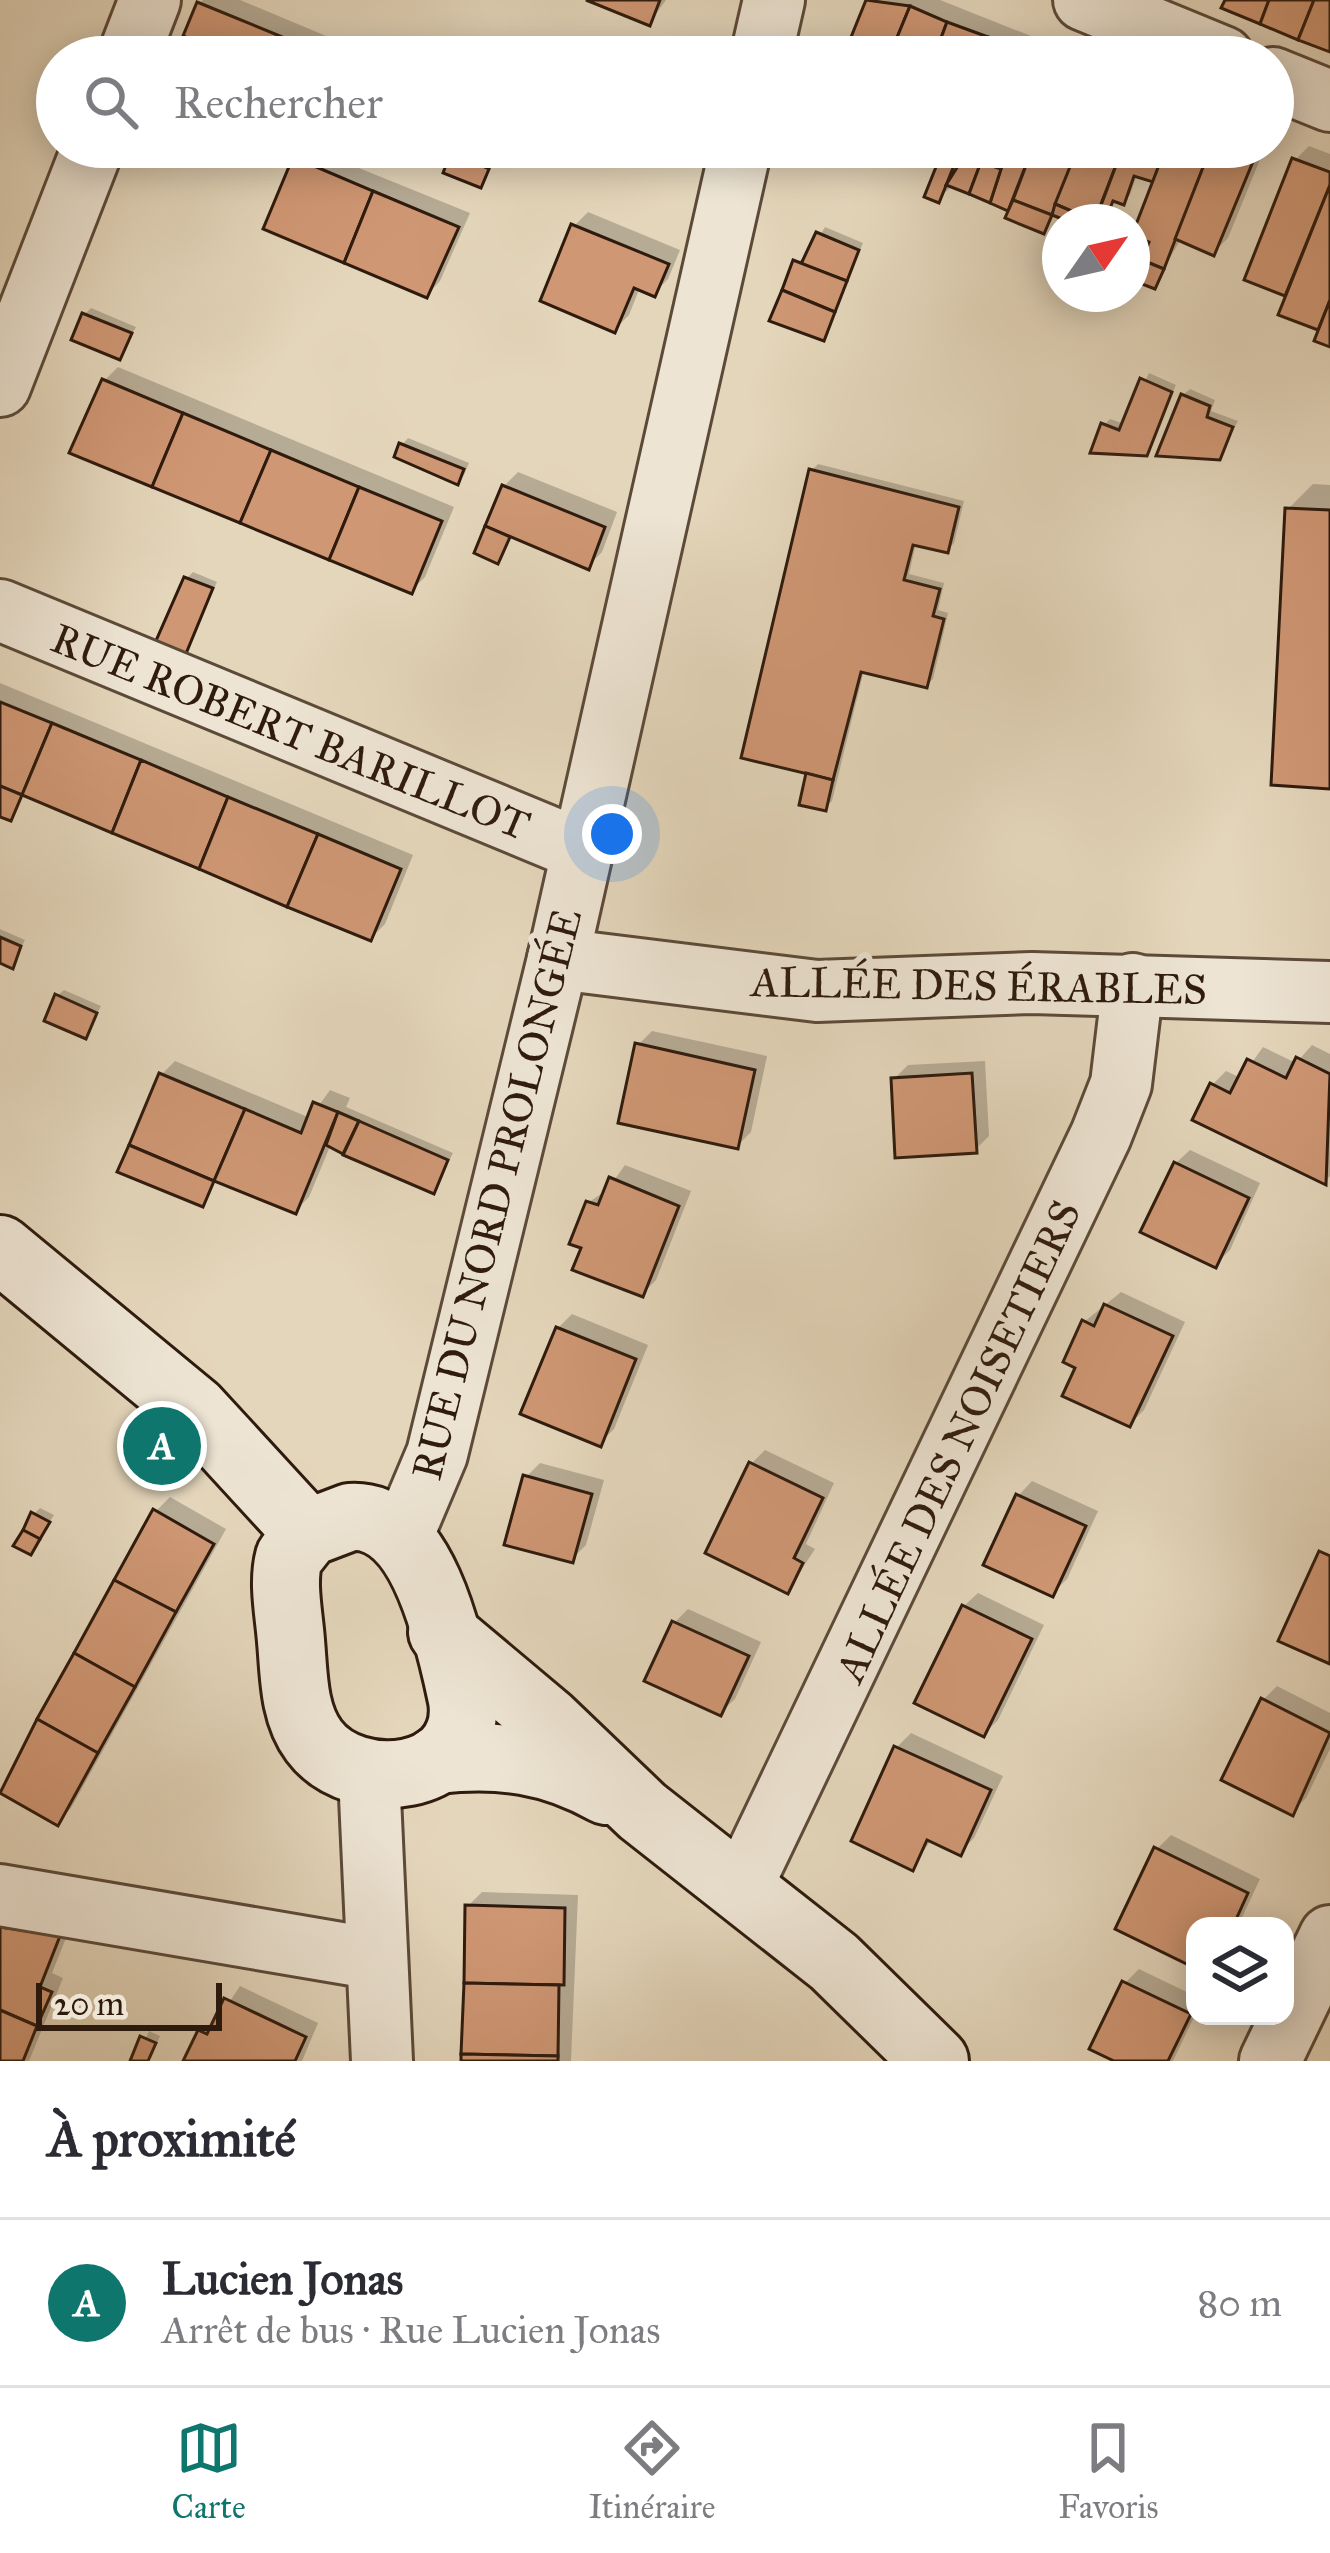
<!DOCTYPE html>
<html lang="fr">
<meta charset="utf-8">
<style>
body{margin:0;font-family:"IM FELL Great Primer",serif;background:#f2f2f3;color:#2b2b33}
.controls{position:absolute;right:36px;bottom:36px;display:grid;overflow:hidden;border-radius:24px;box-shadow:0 6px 30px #0003}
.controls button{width:108px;height:108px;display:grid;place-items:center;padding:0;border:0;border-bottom:3px solid #e1e1e2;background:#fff;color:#2b2b33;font:60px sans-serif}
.compass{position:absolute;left:1042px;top:204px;width:108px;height:108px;border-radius:50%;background:#fff;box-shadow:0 6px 30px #0003;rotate:56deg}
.scale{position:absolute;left:36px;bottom:30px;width:186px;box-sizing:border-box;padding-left:12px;border:6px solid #2f1b0e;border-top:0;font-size:33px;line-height:42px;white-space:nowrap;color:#2f1b0e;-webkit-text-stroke:9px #ede4d3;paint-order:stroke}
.you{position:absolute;left:612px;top:834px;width:42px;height:42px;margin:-30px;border:9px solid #fff;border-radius:50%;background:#1a73e8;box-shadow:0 0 0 18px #1a73e833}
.badge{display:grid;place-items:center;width:78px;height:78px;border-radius:50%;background:#0f766e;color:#fff;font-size:39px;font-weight:700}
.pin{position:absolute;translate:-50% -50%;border:6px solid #fff;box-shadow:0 3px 12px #0006}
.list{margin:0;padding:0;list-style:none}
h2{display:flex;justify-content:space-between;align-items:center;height:156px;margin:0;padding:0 48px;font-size:51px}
h2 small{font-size:39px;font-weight:400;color:#7c7c81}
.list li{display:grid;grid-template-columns:78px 1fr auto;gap:36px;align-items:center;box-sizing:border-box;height:168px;padding:0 48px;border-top:3px solid #e1e1e2}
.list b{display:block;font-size:45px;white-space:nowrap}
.list p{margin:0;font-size:39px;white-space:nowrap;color:#7c7c81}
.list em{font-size:39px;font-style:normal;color:#7c7c81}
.icon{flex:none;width:66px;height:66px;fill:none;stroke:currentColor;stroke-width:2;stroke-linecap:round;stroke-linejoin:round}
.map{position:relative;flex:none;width:1330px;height:2061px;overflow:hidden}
.search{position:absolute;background:#fff;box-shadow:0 6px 30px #0003;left:36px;right:36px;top:36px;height:132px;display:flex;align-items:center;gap:30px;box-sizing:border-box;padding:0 42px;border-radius:66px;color:#7c7c81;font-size:45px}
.sheet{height:324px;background:#fff}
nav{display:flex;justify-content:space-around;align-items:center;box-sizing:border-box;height:168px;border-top:3px solid #e1e1e2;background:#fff;font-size:33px;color:#7c7c81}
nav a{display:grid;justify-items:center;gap:6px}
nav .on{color:#0f766e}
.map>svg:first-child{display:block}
.shadow{fill:#0003}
.building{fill:#cf9774;stroke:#2f1b0e;stroke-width:3}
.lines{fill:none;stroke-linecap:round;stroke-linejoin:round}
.street-casing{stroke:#5c4a39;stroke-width:66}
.secondary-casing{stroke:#2f1b0e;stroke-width:72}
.street{stroke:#ede4d3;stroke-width:60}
.secondary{stroke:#ede4d3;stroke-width:66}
.labels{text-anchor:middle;stroke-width:12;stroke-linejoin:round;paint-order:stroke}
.street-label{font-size:42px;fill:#2f1b0e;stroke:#ede4d3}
</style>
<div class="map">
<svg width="1330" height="2061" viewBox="0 0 1330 2061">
<rect width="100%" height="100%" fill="#e4d6bb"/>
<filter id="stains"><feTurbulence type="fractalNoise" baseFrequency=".00167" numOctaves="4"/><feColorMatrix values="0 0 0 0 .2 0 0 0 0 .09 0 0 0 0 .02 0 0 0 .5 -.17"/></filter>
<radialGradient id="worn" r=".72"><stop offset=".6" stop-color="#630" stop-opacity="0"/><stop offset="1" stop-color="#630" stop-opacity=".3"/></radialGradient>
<g class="shadow">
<path d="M203,0H240L343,43L337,57H240L200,3Z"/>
<path d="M595,0H666L649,23Z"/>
<path d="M869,0H940L1084,57H846Z"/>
<path d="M1309,146L1330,154V344L1322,329L1282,314L1289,295L1248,278L1295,160Z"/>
<path d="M307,147L470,213L440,281L427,295L296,159Z"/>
<path d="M460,147L493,162L480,184L454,154Z"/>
<path d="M944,147H1265L1228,238L1214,252L1181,239L1154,285L1161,170L1137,174L1130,195L1106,207L1100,222H1073L1054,213L1044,230L1012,209L953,185L938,199Z"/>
<path d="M588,212L680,250L668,279L654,293L640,287L629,315L615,329L574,226Z"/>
<path d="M825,227L863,243L823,338L795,262L807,258Z"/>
<path d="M91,308L136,327L119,356L84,315Z"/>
<path d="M118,367L454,507L425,577L411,591L104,381Z"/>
<path d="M1149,373L1176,385L1146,453L1104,425L1110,419L1125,424Z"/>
<path d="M1190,389L1215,400L1211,411L1238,421L1219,457L1183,395Z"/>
<path d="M408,438L469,463L464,475L458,481L402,445Z"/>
<path d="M818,464L964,501L954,543L947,550L916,543L909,574L944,583L938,610L948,613L933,679L927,685L864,670L832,801L825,807L810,771L812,470Z"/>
<path d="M518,472L617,512L602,552L588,566L512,534L497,560L478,551L504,486Z"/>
<path d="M1313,484L1330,485V786L1288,509Z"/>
<path d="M193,572L217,582L184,652L187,578Z"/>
<path d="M0,683L413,855L385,924L371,938L0,783Z"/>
<path d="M0,929L25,940L12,965L0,960Z"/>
<path d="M64,990L101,1006L85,1036L57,996Z"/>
<path d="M652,1031L767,1056L751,1132L737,1146L638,1045Z"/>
<path d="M1312,1045L1330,1054V1176L1325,1181L1212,1085L1226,1071L1241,1078L1263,1047L1296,1063Z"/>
<path d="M175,1061L310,1118L330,1090L350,1098L346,1107L453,1153L434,1191L331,1144L309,1197L295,1211L217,1178L202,1203L161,1075Z"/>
<path d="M985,1061L989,1136L975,1150L894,1079L908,1065Z"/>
<path d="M1190,1150L1260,1183L1230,1250L1216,1264L1176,1163Z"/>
<path d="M625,1165L691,1191L656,1280L642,1294L585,1247L589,1202L607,1190Z"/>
<path d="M1121,1292L1185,1322L1144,1410L1130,1424L1079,1366L1084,1322Z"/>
<path d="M572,1314L648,1345L614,1429L600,1443L558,1328Z"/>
<path d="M765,1450L834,1483L806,1544L815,1549L788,1590L751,1464Z"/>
<path d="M540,1463L604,1480L586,1545L572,1559L526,1477Z"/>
<path d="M1032,1481L1098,1511L1067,1579L1053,1593L1019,1495Z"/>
<path d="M170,1497L226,1529L71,1808L57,1822L1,1790L156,1511Z"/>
<path d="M40,1508L54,1515L30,1552L34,1514Z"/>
<path d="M978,1593L1044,1625L998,1720L984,1734L964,1606Z"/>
<path d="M688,1609L761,1642L735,1699L721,1712L675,1622Z"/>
<path d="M1277,1686L1330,1713V1749L1306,1798L1292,1812L1263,1700Z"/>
<path d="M911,1733L1003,1776L974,1838L960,1852L932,1839L912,1867L897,1747Z"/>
<path d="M1171,1835L1260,1879L1238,1926H1195V1965L1157,1849Z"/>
<path d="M482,1892L578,1895L571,2061H465L468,1906Z"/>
<path d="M0,1912L72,1923L52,1973L63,1978L29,2061H0Z"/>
<path d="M1139,1969L1195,1996V2015L1173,2061H1120L1125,1983Z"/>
<path d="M240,1986L318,2023L302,2061H186L200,2031L218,2019Z"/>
<path d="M149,2031L160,2036L151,2058L136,2061Z"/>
</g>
<g class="building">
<path d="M586,0H660L650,26Z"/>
<path d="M866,0L910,6L889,57H843Z"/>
<path d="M1225,0H1269L1260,24L1221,8Z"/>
<path d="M1269,0H1314L1298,40L1260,24Z"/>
<path d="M1314,0H1330V52L1298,40Z"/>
<path d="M197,2L331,57H232L183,36Z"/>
<path d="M910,6L947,22L934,57H889Z"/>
<path d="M947,22L988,37L980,57H934Z"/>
<path d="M988,37L1025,52L1023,57H980Z"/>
<path d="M806,147H852L845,163Z"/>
<path d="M866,147H899L894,159Z"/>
<path d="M944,147H987L981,162L965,155L960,166L955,163L939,203L924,197Z"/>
<path d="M987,147H1033L1008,211L990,203L1001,169L981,162Z"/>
<path d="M1033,147H1078L1052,215L1013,200Z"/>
<path d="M1078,147H1123L1094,222H1070L1074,212L1055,204Z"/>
<path d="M1123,147H1166L1153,182L1134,176L1124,205L1113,201L1109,211L1100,208Z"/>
<path d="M1166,147H1211L1164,269L1142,260L1149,242L1132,235Z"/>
<path d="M1211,147H1259L1214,256L1175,239Z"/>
<path d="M451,152L489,169L481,188L443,173Z"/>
<path d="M965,155L981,162L969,194L946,185Z"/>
<path d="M293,157L373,191L344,263L263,229Z"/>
<path d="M1292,158L1330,172V185L1285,296L1244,280Z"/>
<path d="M981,162L1001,169L990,203L969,194Z"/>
<path d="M1330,185V300L1318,330L1278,315Z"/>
<path d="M373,191L459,227L427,298L344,263Z"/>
<path d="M1013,200L1052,215L1044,234L1005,218Z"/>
<path d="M1055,204L1074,212L1070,222L1052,215Z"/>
<path d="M571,224L669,264L655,297L634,288L615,333L540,301Z"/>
<path d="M816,232L859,250L847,281L801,264Z"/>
<path d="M793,260L847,281L835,312L782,290Z"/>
<path d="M1142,260L1164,269L1155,289L1134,281Z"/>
<path d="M782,290L835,312L824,341L769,321Z"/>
<path d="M1330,300V347L1314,341Z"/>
<path d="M82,313L132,333L120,360L71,340Z"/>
<path d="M1140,378L1172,392L1147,456L1090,453L1101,423L1119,430Z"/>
<path d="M102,379L183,413L152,487L69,453Z"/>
<path d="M1181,394L1210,406L1207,417L1233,427L1220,460L1156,456Z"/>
<path d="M183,413L271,450L240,523L152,487Z"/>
<path d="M399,443L464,469L458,485L394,457Z"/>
<path d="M271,450L359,487L329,560L240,523Z"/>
<path d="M809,469L959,507L948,553L913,545L904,580L940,589L933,616L944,619L927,688L861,672L833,780L741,758Z"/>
<path d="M502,485L605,527L589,570L485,526Z"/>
<path d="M359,487L442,521L412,594L329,560Z"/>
<path d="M1285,508L1330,510V789L1271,785Z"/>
<path d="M485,526L510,537L498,564L474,553Z"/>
<path d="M184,577L213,588L185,656L155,643Z"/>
<path d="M0,702L52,723L22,795L0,786Z"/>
<path d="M52,723L141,760L112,833L22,795Z"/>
<path d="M141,760L228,797L199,869L112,833Z"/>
<path d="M806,773L833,780L826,811L799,805Z"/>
<path d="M0,786L22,795L11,821L0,817Z"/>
<path d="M228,797L318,834L287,907L199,869Z"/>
<path d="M318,834L401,869L371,941L287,907Z"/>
<path d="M0,937L21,946L13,969L0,963Z"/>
<path d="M55,994L97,1013L86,1039L44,1021Z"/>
<path d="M635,1043L755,1070L738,1149L618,1123Z"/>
<path d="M1296,1057L1330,1074L1326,1185L1192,1120L1210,1083L1230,1093L1247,1059L1286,1078Z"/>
<path d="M159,1073L245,1109L214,1181L129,1145Z"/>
<path d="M972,1073L977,1153L895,1158L891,1078Z"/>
<path d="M313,1102L338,1112L296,1214L214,1181L245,1109L301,1133Z"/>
<path d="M338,1112L359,1121L343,1154L326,1145Z"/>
<path d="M359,1121L448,1160L434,1194L343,1155Z"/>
<path d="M129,1145L214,1181L203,1207L117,1172Z"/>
<path d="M1174,1162L1249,1198L1216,1268L1140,1232Z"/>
<path d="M609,1177L679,1206L643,1297L572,1270L581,1248L569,1244L586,1201L598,1205Z"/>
<path d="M1104,1304L1173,1336L1130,1427L1062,1396L1075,1368L1063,1362L1082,1320L1094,1326Z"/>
<path d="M556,1327L636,1359L601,1447L520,1414Z"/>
<path d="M749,1462L823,1498L794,1558L803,1563L788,1594L705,1553Z"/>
<path d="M523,1475L592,1494L573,1563L504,1545Z"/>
<path d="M1016,1494L1086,1526L1053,1597L983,1565Z"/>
<path d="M153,1509L214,1544L176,1612L114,1580Z"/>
<path d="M31,1512L50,1522L40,1539L23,1530Z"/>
<path d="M23,1530L40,1539L31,1555L13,1546Z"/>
<path d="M1319,1551L1330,1556V1664L1278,1641Z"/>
<path d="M114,1580L176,1612L135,1687L74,1653Z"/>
<path d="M962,1605L1032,1639L984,1737L914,1703Z"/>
<path d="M672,1621L749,1656L721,1716L644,1681Z"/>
<path d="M74,1653L135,1687L98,1753L37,1719Z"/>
<path d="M1261,1698L1330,1733L1293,1816L1221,1780Z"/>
<path d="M37,1719L98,1753L58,1826L0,1793Z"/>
<path d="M894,1746L991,1790L961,1856L927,1840L913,1871L851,1841Z"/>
<path d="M1154,1847L1248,1893L1233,1926H1195V1968L1115,1929Z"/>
<path d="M465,1905L565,1908L564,1985L464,1983Z"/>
<path d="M0,1927L60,1936L40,1987L52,1992L37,2026L0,2010Z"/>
<path d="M1122,1981L1191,2014L1168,2061H1114L1089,2049Z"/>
<path d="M464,1983L559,1985L558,2056L461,2054Z"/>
<path d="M224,1998L306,2037L295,2061H183L198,2030L207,2034Z"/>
<path d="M0,2010L37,2026L23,2061H0Z"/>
<path d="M140,2036L156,2043L148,2061H130Z"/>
<path d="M461,2054L558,2056V2061H461Z"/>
</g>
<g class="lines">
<defs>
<g id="street">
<path d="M1084,0L1223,57"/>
<path d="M128,57L150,0"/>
<path d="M761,57L774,0"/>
<path d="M1273,78L1330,101"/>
<path d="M0,386L93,147"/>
<path d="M0,610L583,851"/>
<path d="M558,959L817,991L1032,983L1330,992"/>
<path d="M402,1537L437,1454L558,959L741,147"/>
<path d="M369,1775L382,2061"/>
<path d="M742,1886L1101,1135L1121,1084L1133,984"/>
<path d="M0,1895L376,1959"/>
<path d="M1270,2061L1330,1936"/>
</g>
<g id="secondary">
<path d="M0,1249L195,1410L308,1533"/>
<path d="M350,1517C424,1512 450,1643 462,1700C474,1783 355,1796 314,1741C293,1713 294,1674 291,1641C289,1614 282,1583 289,1557L308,1533Z"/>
<path d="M442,1632L548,1721L642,1811L834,1962L935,2061"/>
<path d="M437,1760C500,1753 551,1760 606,1791"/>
</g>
</defs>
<use href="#street" class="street-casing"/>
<use href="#secondary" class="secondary-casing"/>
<use href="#street" class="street"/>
<use href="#secondary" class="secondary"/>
</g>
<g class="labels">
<g class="street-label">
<text transform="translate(291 731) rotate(22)" y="15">RUE ROBERT BARILLOT</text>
<text transform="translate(979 985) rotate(1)" y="15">ALLÉE DES ÉRABLES</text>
<text transform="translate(496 1194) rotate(-76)" y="15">RUE DU NORD PROLONGÉE</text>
<text transform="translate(957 1441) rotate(-65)" y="15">ALLÉE DES NOISETIERS</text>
</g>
</g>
<rect width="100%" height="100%" filter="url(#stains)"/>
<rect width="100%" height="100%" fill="url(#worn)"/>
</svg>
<div class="controls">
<button><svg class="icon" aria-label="layers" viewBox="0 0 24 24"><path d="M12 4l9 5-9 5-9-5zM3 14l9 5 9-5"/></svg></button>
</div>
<svg class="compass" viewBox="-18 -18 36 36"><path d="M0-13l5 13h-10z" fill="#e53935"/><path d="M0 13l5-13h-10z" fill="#7c7c81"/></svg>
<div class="scale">20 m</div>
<div class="you"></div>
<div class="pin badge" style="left:162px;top:1446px">A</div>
<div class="search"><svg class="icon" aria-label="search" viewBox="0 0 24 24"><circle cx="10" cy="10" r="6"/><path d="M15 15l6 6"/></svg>Rechercher</div>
</div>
<section class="sheet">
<h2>À proximité<small></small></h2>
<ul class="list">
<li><span class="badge">A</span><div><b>Lucien Jonas</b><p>Arrêt de bus · Rue Lucien Jonas</p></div><em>80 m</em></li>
</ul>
</section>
<nav>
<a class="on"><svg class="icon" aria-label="map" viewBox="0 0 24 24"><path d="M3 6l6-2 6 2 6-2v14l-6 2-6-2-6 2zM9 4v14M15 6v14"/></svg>Carte</a>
<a><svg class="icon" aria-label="directions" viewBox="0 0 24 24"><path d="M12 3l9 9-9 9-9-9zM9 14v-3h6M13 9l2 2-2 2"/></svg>Itinéraire</a>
<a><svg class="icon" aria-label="saved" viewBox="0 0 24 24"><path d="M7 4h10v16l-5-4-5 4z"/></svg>Favoris</a>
</nav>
